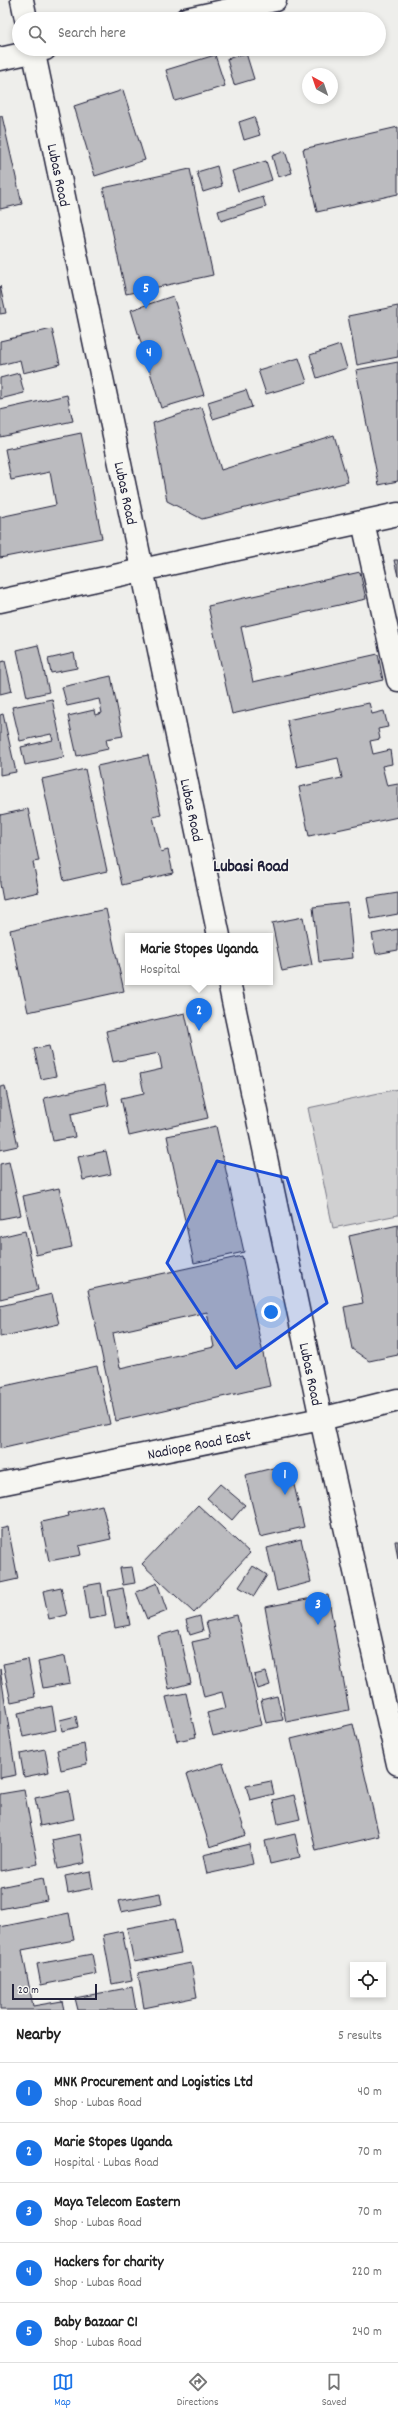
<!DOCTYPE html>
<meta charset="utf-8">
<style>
body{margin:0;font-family:Dekko,sans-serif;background:#f2f2f2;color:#222}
.controls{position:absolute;right:12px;bottom:12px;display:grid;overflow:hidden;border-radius:0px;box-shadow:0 2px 6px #0003}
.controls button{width:36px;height:36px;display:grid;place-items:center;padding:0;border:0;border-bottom:1px solid #e0e0e0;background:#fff;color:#222;font:20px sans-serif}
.compass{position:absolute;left:302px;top:68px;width:36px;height:36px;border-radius:50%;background:#fff;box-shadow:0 2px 6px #0003;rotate:320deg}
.scale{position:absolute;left:12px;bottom:10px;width:85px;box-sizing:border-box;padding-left:4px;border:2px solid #22223b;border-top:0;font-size:11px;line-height:14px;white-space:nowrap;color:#22223b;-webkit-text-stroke:3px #f6f6f2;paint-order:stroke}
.you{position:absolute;left:271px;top:1312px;width:14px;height:14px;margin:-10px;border:3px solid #fff;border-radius:50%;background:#1a73e8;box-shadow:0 0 0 6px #1a73e833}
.badge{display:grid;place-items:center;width:26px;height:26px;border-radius:50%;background:#1a73e8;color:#fff;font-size:13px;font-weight:700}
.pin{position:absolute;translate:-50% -33px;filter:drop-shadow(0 1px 2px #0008)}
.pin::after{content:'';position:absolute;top:21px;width:14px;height:12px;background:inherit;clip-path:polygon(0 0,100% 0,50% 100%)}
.popup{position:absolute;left:125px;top:933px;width:148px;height:52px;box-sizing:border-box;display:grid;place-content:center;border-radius:0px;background:#fff;filter:drop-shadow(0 1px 3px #0005);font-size:13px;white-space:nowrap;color:#767676}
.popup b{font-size:15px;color:#222}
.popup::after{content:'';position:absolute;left:50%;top:100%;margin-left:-8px;border:8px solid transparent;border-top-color:#fff}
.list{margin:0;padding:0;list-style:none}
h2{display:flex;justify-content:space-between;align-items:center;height:52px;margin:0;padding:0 16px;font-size:17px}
h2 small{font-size:13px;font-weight:400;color:#767676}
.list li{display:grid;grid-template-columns:26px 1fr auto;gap:12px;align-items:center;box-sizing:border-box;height:60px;padding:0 16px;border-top:1px solid #e0e0e0}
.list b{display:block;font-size:15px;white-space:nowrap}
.list p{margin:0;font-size:13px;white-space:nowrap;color:#767676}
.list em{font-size:13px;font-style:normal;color:#767676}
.icon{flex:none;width:22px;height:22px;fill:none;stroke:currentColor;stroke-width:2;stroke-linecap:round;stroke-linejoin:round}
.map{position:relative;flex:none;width:398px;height:2010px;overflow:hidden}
.search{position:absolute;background:#fff;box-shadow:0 2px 6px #0003;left:12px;right:12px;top:12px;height:44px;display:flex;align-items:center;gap:10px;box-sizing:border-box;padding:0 14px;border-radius:22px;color:#767676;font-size:15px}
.sheet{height:352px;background:#fff}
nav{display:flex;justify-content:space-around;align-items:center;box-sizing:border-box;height:56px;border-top:1px solid #e0e0e0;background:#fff;font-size:11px;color:#767676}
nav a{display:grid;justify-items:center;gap:2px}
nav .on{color:#1a73e8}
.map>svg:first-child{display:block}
.green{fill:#d0d0d1;stroke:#797986}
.building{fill:#bbbbbf;stroke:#22223b;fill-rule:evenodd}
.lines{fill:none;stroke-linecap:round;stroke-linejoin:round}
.minor-casing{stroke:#22223b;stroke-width:25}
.minor{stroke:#f6f6f2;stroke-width:22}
.marked{fill:#1d4ed8;fill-opacity:0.2;stroke:#1d4ed8;stroke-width:3;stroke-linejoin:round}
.labels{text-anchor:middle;stroke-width:3;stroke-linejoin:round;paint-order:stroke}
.street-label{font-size:15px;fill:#22223b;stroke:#f6f6f2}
.quarter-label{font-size:17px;font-weight:bold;fill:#22223b;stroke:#f6f6f2}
</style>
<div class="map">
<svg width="398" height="2010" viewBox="0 0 398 2010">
<rect width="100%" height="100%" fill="#eeeeeb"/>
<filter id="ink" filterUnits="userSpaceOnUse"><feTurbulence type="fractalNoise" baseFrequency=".025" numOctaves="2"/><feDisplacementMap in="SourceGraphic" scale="8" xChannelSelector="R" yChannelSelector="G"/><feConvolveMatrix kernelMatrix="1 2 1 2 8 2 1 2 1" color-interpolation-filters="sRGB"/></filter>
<g filter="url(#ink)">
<path class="green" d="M398,1089V1215L333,1228L308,1108Z"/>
<g class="building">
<path d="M246,53L254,79L234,85L227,59Z"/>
<path d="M215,55L225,86L175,101L166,70Z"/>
<path d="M123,90L145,160L95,176L74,106Z"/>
<path d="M0,116H2L22,204L0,209Z"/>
<path d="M254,117L260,135L244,140L239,122Z"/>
<path d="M398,127V194L317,212L303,149Z"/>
<path d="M285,151L292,173L278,177L272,156Z"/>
<path d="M266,161L272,180L238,191L232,171Z"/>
<path d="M217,166L222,186L203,192L197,172Z"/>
<path d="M190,169L213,275L126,294L103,188Z"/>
<path d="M263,197L266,207L221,221L218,211Z"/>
<path d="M0,286L6,313L0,314Z"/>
<path d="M173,296L204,395L161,408L131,310Z"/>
<path d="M398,306V357L357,365L348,316Z"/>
<path d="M52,329L60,364L23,373L20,360L0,365V341Z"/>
<path d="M340,345L347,368L317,378L310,355Z"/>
<path d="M299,358L307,382L266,394L258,370Z"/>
<path d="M398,362V481L379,485L356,370Z"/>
<path d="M19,373L24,393L0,399V378Z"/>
<path d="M246,390L252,407L213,419L208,402Z"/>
<path d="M67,395L73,421L0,437V410Z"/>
<path d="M202,407L221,470L334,435L348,482L202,519L167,501L153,423Z"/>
<path d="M81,433L102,538L0,558V517L56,505L50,472L11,480L5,449Z"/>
<path d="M394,560H398V576Z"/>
<path d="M360,572L366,599L241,627L253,682L378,654L383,680L232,714L208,606Z"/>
<path d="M38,645L49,692L27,697L17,650Z"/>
<path d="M74,653L77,668L51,673L48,659Z"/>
<path d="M5,661L12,691L0,694V662Z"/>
<path d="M111,676L123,736L106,739L108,749L77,756L68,716L94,710L95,715L102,713L99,699L67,706L62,687Z"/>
<path d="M52,699L64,757L25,765L21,747L53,740L51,734L20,741L12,707Z"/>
<path d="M369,703L372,714L384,711L388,727L378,729L380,739L370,741L373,754L390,750L392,764L382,766L387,786L398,784V817L309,836L299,787L342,778L338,758L297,767L287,720Z"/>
<path d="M3,714L16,772L0,775V715Z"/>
<path d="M148,755L161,815L153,817L161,852L168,850L173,873L122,885L97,766Z"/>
<path d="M85,769L107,871L64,881L42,779Z"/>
<path d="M28,809L39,861L33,862L39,892L3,900L0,884V815Z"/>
<path d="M398,893V914L371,919L367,898Z"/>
<path d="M348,903L353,958L319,962L313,907Z"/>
<path d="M106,909L124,991L28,1012L10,930Z"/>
<path d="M303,917L312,965L282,971L272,923Z"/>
<path d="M398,929V950L376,954L372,934Z"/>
<path d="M185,1013L208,1118L129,1136L121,1098L144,1093L140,1074L162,1069L159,1053L113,1062L106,1031Z"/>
<path d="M49,1046L56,1076L41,1079L34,1049Z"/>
<path d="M105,1084L109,1105L71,1114L75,1137L53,1141L44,1098Z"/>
<path d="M5,1086L18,1146L0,1150V1087Z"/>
<path d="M216,1126L244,1252L194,1263L167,1136Z"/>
<path d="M106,1151L111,1174L83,1180L78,1157Z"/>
<path d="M9,1162L21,1215L0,1219V1164Z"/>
<path d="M59,1188L72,1247L36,1255L23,1196Z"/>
<path d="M398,1225V1355L369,1361L352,1349L344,1307L363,1303L349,1236Z"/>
<path d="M25,1231L38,1290L0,1299V1237Z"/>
<path d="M242,1256L270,1386L116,1421L88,1290ZM207,1312L214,1347L120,1368L113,1333Z"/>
<path d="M52,1294L59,1324L0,1337V1306Z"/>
<path d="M97,1366L110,1424L0,1449V1387Z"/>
<path d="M289,1464L304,1527L260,1537L245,1475Z"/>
<path d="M220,1484L245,1505L232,1520L207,1498Z"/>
<path d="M102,1505L111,1539L79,1546L81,1555L49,1561L41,1522L69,1516L68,1513Z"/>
<path d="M198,1505L250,1553L194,1613L142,1564Z"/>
<path d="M8,1527L18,1579L0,1583V1529Z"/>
<path d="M301,1539L311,1582L277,1591L267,1548Z"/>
<path d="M395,1541H398V1559Z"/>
<path d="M253,1566L267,1575L254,1596L239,1587Z"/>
<path d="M132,1567L135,1583L123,1585L120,1568Z"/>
<path d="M101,1583L106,1616L89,1619L84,1586Z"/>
<path d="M157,1583L167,1611L147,1619L136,1592Z"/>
<path d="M61,1587L67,1615L49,1619L43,1591Z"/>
<path d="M123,1588L130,1625L115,1628L108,1591Z"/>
<path d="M328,1595L349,1710L286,1722L265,1607Z"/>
<path d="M237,1615L262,1725L213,1736L207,1713L226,1708L222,1692L204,1697L192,1642L210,1638L206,1622Z"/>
<path d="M200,1616L203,1631L190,1635L186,1620Z"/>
<path d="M179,1630L191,1683L169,1689L158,1636Z"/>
<path d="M65,1656L70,1683L43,1688L38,1662Z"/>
<path d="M28,1659L35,1697L11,1702L3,1664Z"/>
<path d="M0,1669L16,1775L0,1778Z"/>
<path d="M266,1672L270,1685L258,1689L254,1675Z"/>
<path d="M186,1693L196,1737L177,1741L166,1697Z"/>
<path d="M277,1696L283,1720L266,1723L261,1700Z"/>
<path d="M52,1706L56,1730L23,1737L18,1713Z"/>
<path d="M76,1716L78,1727L62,1731L60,1720Z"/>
<path d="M353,1724L379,1836L316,1851L291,1739Z"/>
<path d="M84,1744L87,1764L61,1770L57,1750Z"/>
<path d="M45,1749L49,1772L24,1777L20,1754Z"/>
<path d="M223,1763L246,1835L210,1847L187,1774Z"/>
<path d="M271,1781L274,1794L250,1800L246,1786Z"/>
<path d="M24,1790L38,1864L0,1871V1794Z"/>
<path d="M69,1791L74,1819L40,1826L35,1798Z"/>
<path d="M294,1795L300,1819L278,1824L273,1800Z"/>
<path d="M80,1834L85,1863L58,1869L52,1840Z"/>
<path d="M295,1834L300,1857L270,1864L265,1841Z"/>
<path d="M249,1844L253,1864L207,1874L203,1855Z"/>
<path d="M90,1871L93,1888L68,1893L65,1876Z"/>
<path d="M43,1878L47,1900L0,1909V1887Z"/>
<path d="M160,1893L162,1904L121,1912L118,1901Z"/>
<path d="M69,1913L74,1940L22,1950L33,2006L62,2001L64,2010H0V1927Z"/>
<path d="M174,1919L181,1953L134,1962L127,1928Z"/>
<path d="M122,1931L132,1980L112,1984L103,1935Z"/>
<path d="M92,1954L96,1974L41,1985L37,1964Z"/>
<path d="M191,1963L197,1997L144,2008L138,1973Z"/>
<path d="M132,1987L136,2010H78L75,1998Z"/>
</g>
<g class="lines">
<defs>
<g id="minor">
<path d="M22,0L26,19"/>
<path d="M186,19L275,0"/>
<path d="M33,49L219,936"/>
<path d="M0,59L45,49"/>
<path d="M363,522L398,680"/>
<path d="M0,601L398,514"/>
<path d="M229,982L321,1419L398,1764"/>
<path d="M0,1484L321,1419L398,1400"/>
</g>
</defs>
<use href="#minor" class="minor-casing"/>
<use href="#minor" class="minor"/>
</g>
</g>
<path class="marked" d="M217,1161L287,1178L327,1303L236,1368L167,1263Z"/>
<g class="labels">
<g class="street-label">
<text transform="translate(59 175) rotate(78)" y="5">Lubas Road</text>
<text transform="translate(126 493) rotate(78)" y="5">Lubas Road</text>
<text transform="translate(192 810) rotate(78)" y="5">Lubas Road</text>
<text transform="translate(311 1374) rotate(78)" y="5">Lubas Road</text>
<text transform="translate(199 1444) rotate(-11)" y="5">Nadiope Road East</text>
</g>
<g class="quarter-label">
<text x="251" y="871">Lubasi Road</text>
</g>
</g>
</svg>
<div class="controls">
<button><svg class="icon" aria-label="locate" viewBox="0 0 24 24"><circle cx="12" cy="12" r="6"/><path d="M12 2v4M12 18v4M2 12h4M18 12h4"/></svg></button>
</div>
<svg class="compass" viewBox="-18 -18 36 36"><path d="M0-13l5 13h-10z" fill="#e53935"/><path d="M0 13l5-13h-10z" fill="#767676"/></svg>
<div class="scale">20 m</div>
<div class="you"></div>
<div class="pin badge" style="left:285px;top:1495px">1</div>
<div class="pin badge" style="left:199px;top:1031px">2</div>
<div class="popup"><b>Marie Stopes Uganda</b>Hospital</div>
<div class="pin badge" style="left:318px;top:1625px">3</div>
<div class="pin badge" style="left:149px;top:373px">4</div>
<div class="pin badge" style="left:146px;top:309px">5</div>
<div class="search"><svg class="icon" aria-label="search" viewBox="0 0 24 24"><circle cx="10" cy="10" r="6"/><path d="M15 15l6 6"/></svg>Search here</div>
</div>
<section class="sheet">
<h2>Nearby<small>5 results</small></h2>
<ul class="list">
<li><span class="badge">1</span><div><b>MNK Procurement and Logistics Ltd</b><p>Shop · Lubas Road</p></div><em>40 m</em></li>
<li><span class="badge">2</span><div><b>Marie Stopes Uganda</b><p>Hospital · Lubas Road</p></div><em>70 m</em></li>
<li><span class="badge">3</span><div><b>Maya Telecom Eastern</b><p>Shop · Lubas Road</p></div><em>70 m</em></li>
<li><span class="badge">4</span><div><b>Hackers for charity</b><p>Shop · Lubas Road</p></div><em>220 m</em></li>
<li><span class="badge">5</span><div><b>Baby Bazaar C1</b><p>Shop · Lubas Road</p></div><em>240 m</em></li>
</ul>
</section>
<nav>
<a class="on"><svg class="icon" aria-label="map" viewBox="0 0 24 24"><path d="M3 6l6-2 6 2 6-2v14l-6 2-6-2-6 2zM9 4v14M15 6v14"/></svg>Map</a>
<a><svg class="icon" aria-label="directions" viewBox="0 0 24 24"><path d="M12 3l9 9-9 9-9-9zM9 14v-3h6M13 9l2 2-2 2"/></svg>Directions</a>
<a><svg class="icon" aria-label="saved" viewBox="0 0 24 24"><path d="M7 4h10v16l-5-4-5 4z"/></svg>Saved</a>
</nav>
